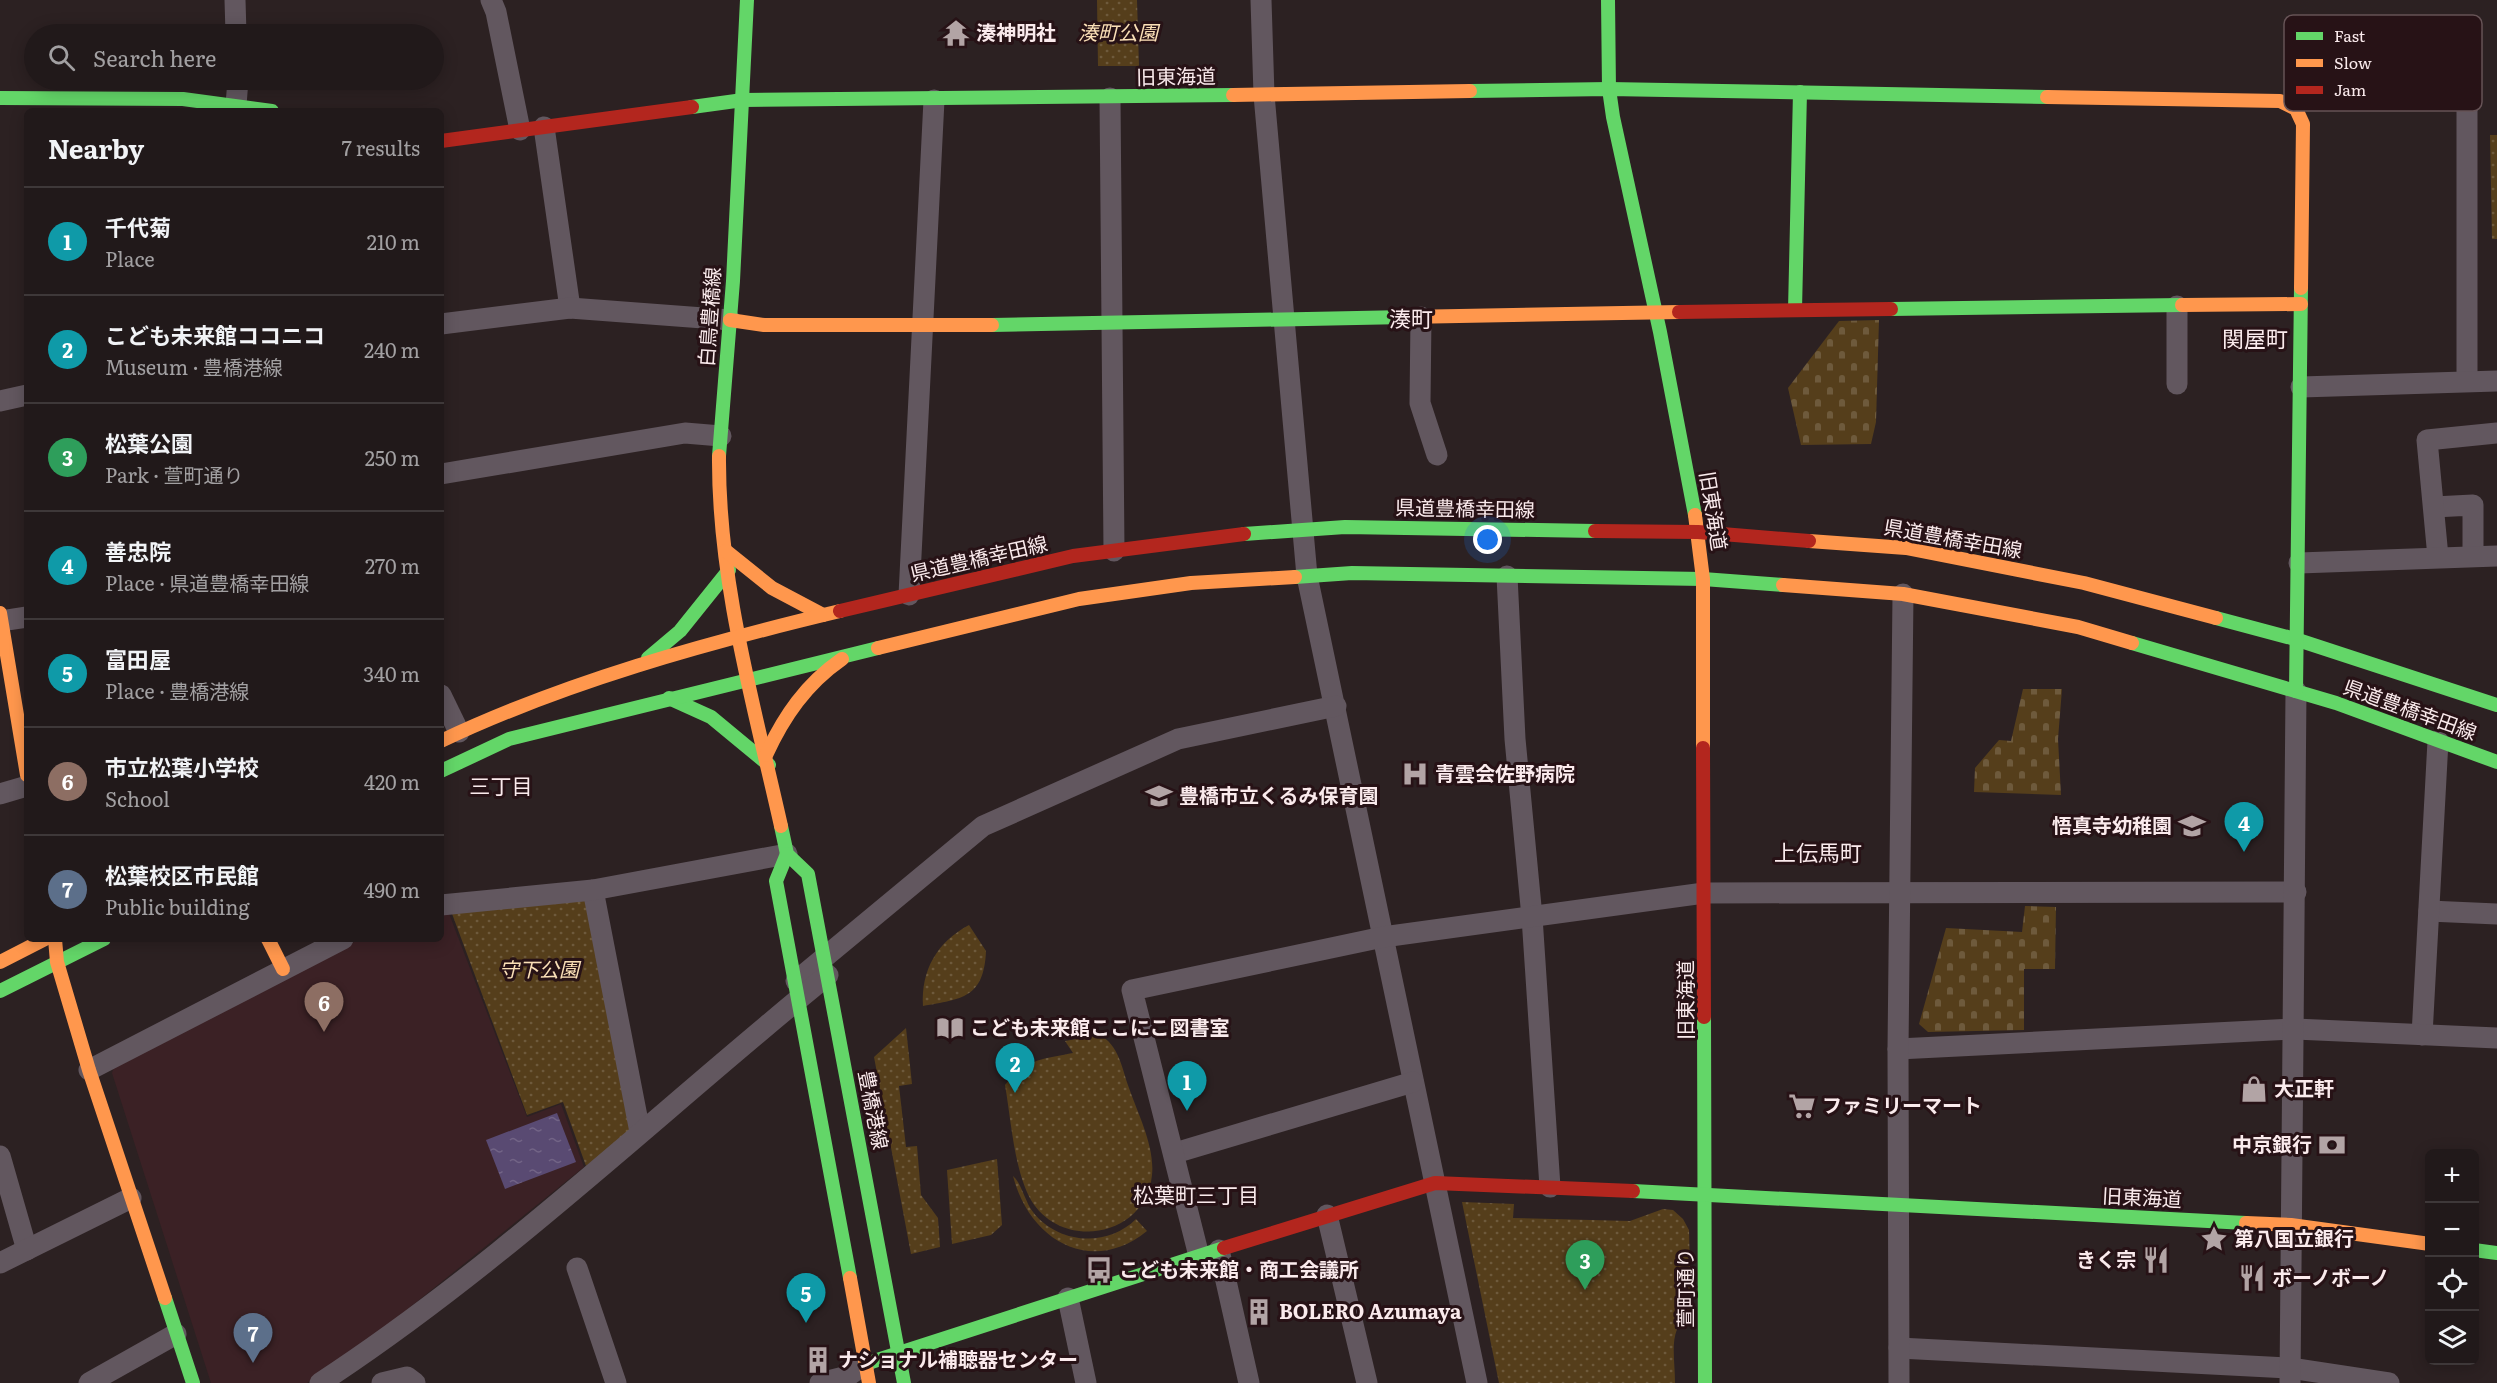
<!DOCTYPE html>
<meta charset="utf-8">
<style>
body{margin:0;font-family:Literata,"Noto Sans JP",serif;background:#2d2627;color:#f1f3f6}
.controls{position:absolute;right:18px;bottom:18px;display:grid;overflow:hidden;border-radius:9px;box-shadow:0 3px 15px #0003}
.controls button{width:54px;height:54px;display:grid;place-items:center;padding:0;border:0;border-bottom:2px solid #3e3839;background:#21191a;color:#f1f3f6;font:30px sans-serif}
.you{position:absolute;left:1488px;top:540px;width:21px;height:21px;margin:-15px;border:4px solid #fff;border-radius:50%;background:#1a73e8;box-shadow:0 0 0 9px #1a73e833}
.badge{display:grid;place-items:center;width:39px;height:39px;border-radius:50%;background:#1a73e8;color:#fff;font-size:20px;font-weight:700}
.pin{position:absolute;translate:-50% -50px;filter:drop-shadow(0 2px 3px #0008)}
.pin::after{content:'';position:absolute;top:32px;width:21px;height:18px;background:inherit;clip-path:polygon(0 0,100% 0,50% 100%)}
.list{margin:0;padding:0;list-style:none}
h2{display:flex;justify-content:space-between;align-items:center;height:78px;margin:0;padding:0 24px;font-size:26px}
h2 small{font-size:20px;font-weight:400;color:#a2a0a2}
.list li{display:grid;grid-template-columns:39px 1fr auto;gap:18px;align-items:center;box-sizing:border-box;height:108px;padding:0 24px;border-top:2px solid #3e3839}
.list b{display:block;font-size:22px;white-space:nowrap}
.list p{margin:0;font-size:20px;white-space:nowrap;color:#a2a0a2}
.list em{font-size:20px;font-style:normal;color:#a2a0a2}
.icon{flex:none;width:33px;height:33px;fill:none;stroke:currentColor;stroke-width:2;stroke-linecap:round;stroke-linejoin:round}
.map{position:relative;flex:none;width:2497px;height:1383px;overflow:hidden}
.search{position:absolute;background:#21191a;box-shadow:0 3px 15px #0003;left:24px;top:24px;width:420px;height:66px;display:flex;align-items:center;gap:15px;box-sizing:border-box;padding:0 21px;border-radius:33px;color:#a2a0a2;font-size:22px}
.panel{position:absolute;background:#21191a;box-shadow:0 3px 15px #0003;left:24px;top:108px;width:420px;height:834px;border-radius:9px}
.map>svg:first-child{display:block}
.built{fill:#3b2125}
.green{fill:url(#green-dots)}
.cemetery{fill:url(#cemetery-stones)}
.water{fill:url(#water-ripples)}
.lines{fill:none;stroke-linecap:round;stroke-linejoin:round}
.street{stroke:#62575f;stroke-width:21}
.fast{stroke:#63d668;stroke-width:14}
.slow{stroke:#ff974d;stroke-width:14}
.jam{stroke:#b3261e;stroke-width:14}
.labels{text-anchor:middle;stroke-width:6;stroke-linejoin:round;paint-order:stroke}
.poi-label{font-size:20px;font-weight:bold;fill:#faeaec;stroke:#271216;text-anchor:start}
.park-label{font-size:20px;font-style:italic;fill:#fbe0b7;stroke:#271216}
.street-label{font-size:20px;fill:#faeaec;stroke:#271216}
.neighbourhood-label{font-size:21px;fill:#faeaec;stroke:#271216}
.quarter-label{font-size:22px;fill:#faeaec;stroke:#271216}
.key{fill:#271216;stroke:#665356;stroke-width:1.5}
.key-label{font-size:16px;fill:#faeaec}
</style>
<div class="map">
<svg width="2497" height="1383" viewBox="0 0 2497 1383">
<defs>
<pattern id="green-dots" width="8" height="8" patternUnits="userSpaceOnUse" patternTransform="scale(1.5)"><rect width="8" height="8" fill="#553e1b"/><path d="M2 2h.1M6 6h.1" fill="none" stroke="#6e5a3c" stroke-width="1.8" stroke-linecap="round"/></pattern>
<pattern id="cemetery-stones" width="16" height="16" patternUnits="userSpaceOnUse" patternTransform="scale(1.5)"><rect width="16" height="16" fill="#553e1b"/><path d="M2 7V4a2 2 0 0 1 4 0v3zM10 15v-3a2 2 0 0 1 4 0v3z" fill="#6e5a3c"/></pattern>
<pattern id="water-ripples" width="26" height="14" patternUnits="userSpaceOnUse" patternTransform="scale(1.5)"><rect width="26" height="14" fill="#594a72"/><path d="M2 4q2-2 4 0t4 0M15 11q2-2 4 0t4 0" fill="none" stroke="#726486"/></pattern>
</defs>
<rect width="100%" height="100%" fill="#2c2122"/>
<path class="built" d="M441,911H448L527,1117L561,1104L584,1167L362,1346L307,1383H211L112,1073L115,1064L360,939H441Z"/>
<g class="green">
<path d="M1097,0H1137L1139,66H1098Z"/>
<path d="M2490,135H2497V239H2492Z"/>
<path d="M582,898L589,904L634,1129L586,1166L563,1102L527,1115L451,911Z"/>
<path d="M969,925L986,951C984,998 962,999 923,1006C921,970 937,942 969,925Z"/>
<path d="M906,1028L912,1084L899,1086L906,1147L917,1146L921,1195L938,1218L940,1247L911,1254L874,1057Z"/>
<path d="M1099,1035C1119,1044 1122,1069 1129,1088C1138,1114 1155,1147 1152,1175C1146,1237 1062,1252 1031,1200C1014,1170 1011,1119 1005,1085C1025,1059 1043,1059 1073,1053L1065,1041Z"/>
<path d="M997,1159L1002,1225L991,1235L952,1244L947,1170Z"/>
<path d="M1013,1176C1022,1184 1025,1202 1033,1212C1058,1244 1107,1248 1136,1219L1147,1231C1090,1277 1029,1239 1013,1176Z"/>
<path d="M1462,1202L1514,1204L1513,1218L1630,1221L1663,1209L1673,1210L1683,1219L1689,1230L1691,1310C1667,1331 1675,1353 1675,1383H1499Z"/>
</g>
<g class="cemetery">
<path d="M1879,320L1876,422L1871,444L1801,445L1788,388L1839,321Z"/>
<path d="M2023,689H2062L2058,739L2061,795L1974,792L1975,768L1999,740L2011,741Z"/>
<path d="M2025,906L2056,907L2055,969H2024V1030L1928,1032L1919,1024L1946,928L2022,932Z"/>
</g>
<path class="water" d="M557,1113L576,1162L505,1189L486,1140Z"/>
<g class="lines">
<g class="street">
<path d="M235,0L236,34"/>
<path d="M491,0L496,12L520,130"/>
<path d="M1261,0L1264,95L1307,576L1477,1383"/>
<path d="M2467,37V381"/>
<path d="M1110,98L1114,551"/>
<path d="M236,105L238,80"/>
<path d="M544,127L570,308"/>
<path d="M2177,306V384"/>
<path d="M1421,317L1420,403L1437,455"/>
<path d="M441,324L570,308L730,320"/>
<path d="M2301,387L2497,381"/>
<path d="M0,401L27,395"/>
<path d="M441,474L685,433L721,436"/>
<path d="M2434,507L2473,505V556"/>
<path d="M2438,557L2427,440L2497,433"/>
<path d="M2299,563L2497,556"/>
<path d="M1507,576L1515,739L1532,917L1550,1187"/>
<path d="M909,595L934,100"/>
<path d="M0,621L27,617"/>
<path d="M441,695L459,732"/>
<path d="M0,794L27,786"/>
<path d="M593,890L640,1132"/>
<path d="M441,905L593,890L787,854"/>
<path d="M2429,911L2497,914"/>
<path d="M796,981L983,826L1178,739L1336,706"/>
<path d="M2422,1035L2438,741"/>
<path d="M1898,1049L2295,1029L2497,1038"/>
<path d="M89,1070L343,939"/>
<path d="M1175,1153L1413,1082"/>
<path d="M0,1156L27,1250"/>
<path d="M1327,1215L1367,1383"/>
<path d="M1219,1250L1249,1383"/>
<path d="M1199,1256L1132,990L1383,937L1704,893L2296,892"/>
<path d="M0,1263L131,1198"/>
<path d="M577,1268L616,1383"/>
<path d="M1068,1298L1086,1383"/>
<path d="M1899,1348L2290,1368L2389,1383"/>
<path d="M89,1383L176,1334"/>
<path d="M320,1383C502,1264 660,1111 828,975"/>
<path d="M382,1383L407,1377L415,1383"/>
<path d="M820,1383L848,1376L865,1364"/>
<path d="M1899,1383L1898,1049L1903,594"/>
<path d="M2290,1383L2296,691"/>
</g>
<g class="fast">
<path d="M1608,0L1609,89L1613,117L1660,332L1695,515"/>
<path d="M1470,91L1609,89L2047,97"/>
<path d="M0,98L183,99L272,111"/>
<path d="M692,107L743,100L1233,95"/>
<path d="M1891,309L2182,305"/>
<path d="M1795,310L1800,92"/>
<path d="M992,325L1406,317"/>
<path d="M719,456L733,281L747,0"/>
<path d="M1244,534L1345,527L1595,531"/>
<path d="M1295,577L1352,573L1703,579L1783,585"/>
<path d="M2216,618L2295,639L2497,705"/>
<path d="M2132,643L2336,703L2497,762"/>
<path d="M648,658L680,631L729,570"/>
<path d="M2296,691L2301,288"/>
<path d="M669,698L711,717L769,765"/>
<path d="M441,771L509,739L878,648"/>
<path d="M781,826L787,854L808,874L904,1383"/>
<path d="M787,854L776,881L850,1278"/>
<path d="M0,991L104,939"/>
<path d="M1704,1017L1705,1383"/>
<path d="M1633,1191L2246,1223"/>
<path d="M2474,1250L2497,1253"/>
<path d="M165,1298L193,1383"/>
<path d="M865,1364L1224,1248"/>
</g>
<g class="slow">
<path d="M1233,95L1470,91"/>
<path d="M2047,97L2280,101L2296,109L2303,124L2301,288"/>
<path d="M2182,305L2301,304"/>
<path d="M1406,317L1679,312"/>
<path d="M730,320L764,325H992"/>
<path d="M719,456C718,581 754,705 781,826"/>
<path d="M1695,515L1703,579V748"/>
<path d="M1809,541L1906,548L2084,583L2216,618"/>
<path d="M726,551L772,588L823,615"/>
<path d="M1783,585L1903,594L2078,627L2132,643"/>
<path d="M0,613L27,775"/>
<path d="M878,648L1079,599L1191,583L1295,577"/>
<path d="M441,741C565,682 706,643 840,611"/>
<path d="M766,755C784,716 806,684 842,659"/>
<path d="M55,939L57,962L89,1070L165,1298"/>
<path d="M268,939L283,969"/>
<path d="M0,962L45,939"/>
<path d="M2246,1223L2291,1225L2430,1244"/>
<path d="M850,1278L869,1383"/>
</g>
<g class="jam">
<path d="M441,141L692,107"/>
<path d="M1679,312L1891,309"/>
<path d="M1595,531L1698,532L1809,541"/>
<path d="M840,611L1073,556L1244,534"/>
<path d="M1703,748L1704,1017"/>
<path d="M1224,1248L1435,1183L1633,1191"/>
</g>
</g>
<defs>
<symbol id="temple-bare" viewBox="-9 -9 18 18"><path d="M0-6L5-2H3V0L6.5 2.5H4V6H1.5V3h-3V6H-4V2.5H-6.5L-3 0V-2H-5Z" fill="#b2a4a5" stroke="#271216" stroke-width="2.5" paint-order="stroke"/></symbol>
<symbol id="hospital-bare" viewBox="-9 -9 18 18"><path d="M-5-5h3v3.5h4V-5h3V5h-3V1.5h-4V5h-3Z" fill="#b2a4a5" stroke="#271216" stroke-width="2.5" paint-order="stroke"/></symbol>
<symbol id="school-bare" viewBox="-9 -9 18 18"><path d="M0-5L7-2L0 1L-7-2ZM-4 1L0 2.5L4 1V4Q0 6-4 4Z" fill="#b2a4a5" stroke="#271216" stroke-width="2.5" paint-order="stroke"/></symbol>
<symbol id="library-bare" viewBox="-9 -9 18 18"><path d="M-6-4Q-3-5.5-.7-3.5V5Q-3 3-6 4ZM6-4Q3-5.5 .7-3.5V5Q3 3 6 4Z" fill="#b2a4a5" stroke="#271216" stroke-width="2.5" paint-order="stroke"/></symbol>
<symbol id="shop-bare" viewBox="-9 -9 18 18"><path d="M-5-2.5h2.3a2.7 3.5 0 0 1 5.4 0H5L5.5 6h-11ZM-1.5-2.5h3a1.5 2.3 0 0 0-3 0Z" fill="#b2a4a5" stroke="#271216" stroke-width="2.5" paint-order="stroke"/></symbol>
<symbol id="supermarket-bare" viewBox="-9 -9 18 18"><path d="M-6-5.5h2.5l.6 2H6L4.5 2H-2.5L-4.4-4H-6ZM-1.5 3.2a1.3 1.3 0 1 0 .1 0ZM3 3.2a1.3 1.3 0 1 0 .1 0Z" fill="#b2a4a5" stroke="#271216" stroke-width="2.5" paint-order="stroke"/></symbol>
<symbol id="bank-bare" viewBox="-9 -9 18 18"><path d="M-6-4H6V4H-6ZM0-2.3a2.3 2.3 0 1 0 0 4.6a2.3 2.3 0 1 0 0-4.6Z" fill="#b2a4a5" stroke="#271216" stroke-width="2.5" paint-order="stroke"/></symbol>
<symbol id="sight-bare" viewBox="-9 -9 18 18"><path d="M0-6L1.8-2.2L6-1.7L2.9 1.2L3.7 5.4L0 3.3L-3.7 5.4L-2.9 1.2L-6-1.7L-1.8-2.2Z" fill="#b2a4a5" stroke="#271216" stroke-width="2.5" paint-order="stroke"/></symbol>
<symbol id="restaurant-bare" viewBox="-9 -9 18 18"><path d="M-5-6h1v4h1v-4h1v4h1v-4h1v5L-1.5 .5V6h-2V.5L-5-1ZM5-6V6H3V1.5H1.5Q1.5-4 5-6Z" fill="#b2a4a5" stroke="#271216" stroke-width="2.5" paint-order="stroke"/></symbol>
<symbol id="bus-bare" viewBox="-9 -9 18 18"><path d="M-5-6H5V4H4V6H2V4H-2V6H-4V4H-5ZM-3.5-4V0h7V-4ZM-3.5 1.2v1.5H-2V1.2ZM2 1.2v1.5H3.5V1.2Z" fill="#b2a4a5" stroke="#271216" stroke-width="2.5" paint-order="stroke"/></symbol>
<symbol id="building-bare" viewBox="-9 -9 18 18"><path d="M-4-6H4V6H1V3H-1V6H-4ZM-2.5-4.3h1.7v1.8h-1.7ZM.8-4.3h1.7v1.8H.8ZM-2.5-1h1.7V.8h-1.7ZM.8-1h1.7V.8H.8Z" fill="#b2a4a5" stroke="#271216" stroke-width="2.5" paint-order="stroke"/></symbol>
</defs>
<g fill-rule="evenodd">
<use href="#temple-bare" x="937" y="14" width="38" height="38"/>
<use href="#hospital-bare" x="1396" y="755" width="38" height="38"/>
<use href="#school-bare" x="1140" y="777" width="38" height="38"/>
<use href="#school-bare" x="2173" y="807" width="38" height="38"/>
<use href="#library-bare" x="931" y="1009" width="38" height="38"/>
<use href="#shop-bare" x="2235" y="1070" width="38" height="38"/>
<use href="#supermarket-bare" x="1783" y="1087" width="38" height="38"/>
<use href="#bank-bare" x="2313" y="1126" width="38" height="38"/>
<use href="#sight-bare" x="2195" y="1220" width="38" height="38"/>
<use href="#restaurant-bare" x="2137" y="1241" width="38" height="38"/>
<use href="#bus-bare" x="1080" y="1251" width="38" height="38"/>
<use href="#restaurant-bare" x="2233" y="1259" width="38" height="38"/>
<use href="#building-bare" x="1240" y="1293" width="38" height="38"/>
<use href="#building-bare" x="799" y="1341" width="38" height="38"/>
</g>
<g class="labels">
<g class="poi-label">
<text x="976" y="40">湊神明社</text>
<text x="1435" y="781">青雲会佐野病院</text>
<text x="1179" y="803">豊橋市立くるみ保育園</text>
<text x="2172" y="833" text-anchor="end">悟真寺幼稚園</text>
<text x="970" y="1035">こども未来館ここにこ図書室</text>
<text x="2274" y="1096">大正軒</text>
<text x="1822" y="1113">ファミリーマート</text>
<text x="2312" y="1152" text-anchor="end">中京銀行</text>
<text x="2234" y="1246">第八国立銀行</text>
<text x="2136" y="1267" text-anchor="end">きく宗</text>
<text x="1119" y="1277">こども未来館・商工会議所</text>
<text x="2272" y="1285">ボーノボーノ</text>
<text x="1279" y="1319">BOLERO Azumaya</text>
<text x="838" y="1367">ナショナル補聴器センター</text>
</g>
<g class="park-label">
<text x="1118" y="40">湊町公園</text>
<text x="539" y="977">守下公園</text>
</g>
<g class="street-label">
<text transform="translate(1176 77) rotate(-1)" y="7">旧東海道</text>
<text transform="translate(710 317) rotate(-86)" y="7">白鳥豊橋線</text>
<text transform="translate(1465 509) rotate(1)" y="7">県道豊橋幸田線</text>
<text transform="translate(1713 511) rotate(81)" y="7">旧東海道</text>
<text transform="translate(1953 539) rotate(10)" y="7">県道豊橋幸田線</text>
<text transform="translate(979 559) rotate(-13)" y="7">県道豊橋幸田線</text>
<text transform="translate(2410 710) rotate(20)" y="7">県道豊橋幸田線</text>
<text transform="translate(1686 1000) rotate(-90)" y="7">旧東海道</text>
<text transform="translate(873 1110) rotate(79)" y="7">豊橋港線</text>
<text transform="translate(2142 1198) rotate(3)" y="7">旧東海道</text>
<text transform="translate(1686 1288) rotate(-90)" y="7">萱町通り</text>
</g>
<g class="neighbourhood-label">
<text x="501" y="794">三丁目</text>
<text x="1196" y="1203">松葉町三丁目</text>
</g>
<g class="quarter-label">
<text x="1411" y="327">湊町</text>
<text x="2255" y="347">関屋町</text>
<text x="1818" y="861">上伝馬町</text>
</g>
</g>
<rect x="2284" y="15" width="198" height="96" rx="9" class="key"/>
<rect x="2296" y="32" width="27" height="8" fill="#63d668"/>
<rect x="2296" y="59" width="27" height="8" fill="#ff974d"/>
<rect x="2296" y="86" width="27" height="8" fill="#b3261e"/>
<g class="key-label">
<text x="2334" y="42">Fast</text>
<text x="2334" y="69">Slow</text>
<text x="2334" y="96">Jam</text>
</g>
</svg>
<div class="controls">
<button>+</button>
<button>−</button>
<button><svg class="icon" aria-label="locate" viewBox="0 0 24 24"><circle cx="12" cy="12" r="6"/><path d="M12 2v4M12 18v4M2 12h4M18 12h4"/></svg></button>
<button><svg class="icon" aria-label="layers" viewBox="0 0 24 24"><path d="M12 4l9 5-9 5-9-5zM3 14l9 5 9-5"/></svg></button>
</div>
<div class="you"></div>
<div class="pin badge" style="left:1187px;top:1111px;background:#0f9aa8">1</div>
<div class="pin badge" style="left:1015px;top:1093px;background:#0f9aa8">2</div>
<div class="pin badge" style="left:1585px;top:1290px;background:#2e9e5b">3</div>
<div class="pin badge" style="left:2244px;top:852px;background:#0f9aa8">4</div>
<div class="pin badge" style="left:806px;top:1323px;background:#0f9aa8">5</div>
<div class="pin badge" style="left:324px;top:1032px;background:#8d6e63">6</div>
<div class="pin badge" style="left:253px;top:1363px;background:#5c6f8a">7</div>
<div class="search"><svg class="icon" aria-label="search" viewBox="0 0 24 24"><circle cx="10" cy="10" r="6"/><path d="M15 15l6 6"/></svg>Search here</div>
<section class="panel">
<h2>Nearby<small>7 results</small></h2>
<ul class="list">
<li><span class="badge" style="background:#0f9aa8">1</span><div><b>千代菊</b><p>Place</p></div><em>210 m</em></li>
<li><span class="badge" style="background:#0f9aa8">2</span><div><b>こども未来館ココニコ</b><p>Museum · 豊橋港線</p></div><em>240 m</em></li>
<li><span class="badge" style="background:#2e9e5b">3</span><div><b>松葉公園</b><p>Park · 萱町通り</p></div><em>250 m</em></li>
<li><span class="badge" style="background:#0f9aa8">4</span><div><b>善忠院</b><p>Place · 県道豊橋幸田線</p></div><em>270 m</em></li>
<li><span class="badge" style="background:#0f9aa8">5</span><div><b>富田屋</b><p>Place · 豊橋港線</p></div><em>340 m</em></li>
<li><span class="badge" style="background:#8d6e63">6</span><div><b>市立松葉小学校</b><p>School</p></div><em>420 m</em></li>
<li><span class="badge" style="background:#5c6f8a">7</span><div><b>松葉校区市民館</b><p>Public building</p></div><em>490 m</em></li>
</ul>
</section>
</div>
